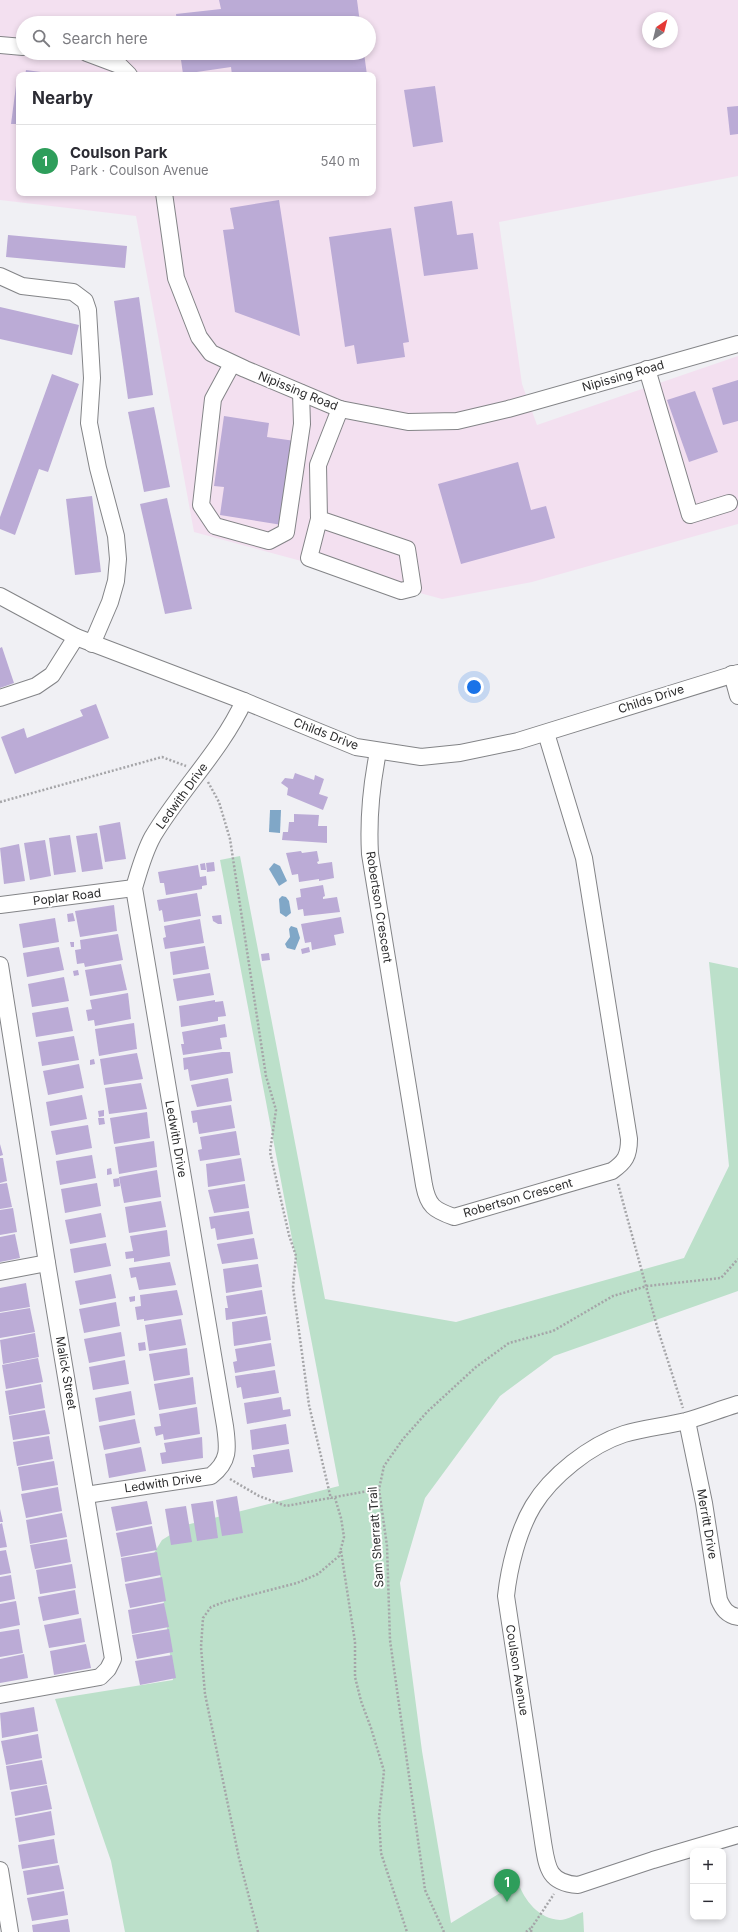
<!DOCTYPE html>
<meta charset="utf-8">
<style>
body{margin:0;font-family:Inter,sans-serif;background:#f7f7f7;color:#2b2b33}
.controls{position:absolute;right:12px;bottom:12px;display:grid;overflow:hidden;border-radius:8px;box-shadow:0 2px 6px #0003}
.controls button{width:36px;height:36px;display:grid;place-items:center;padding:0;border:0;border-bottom:1px solid #e1e1e2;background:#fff;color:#2b2b33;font:20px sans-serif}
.compass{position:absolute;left:642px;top:12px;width:36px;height:36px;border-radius:50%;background:#fff;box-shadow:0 2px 6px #0003;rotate:35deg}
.you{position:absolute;left:474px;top:687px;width:14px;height:14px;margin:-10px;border:3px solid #fff;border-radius:50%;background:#1a73e8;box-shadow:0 0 0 6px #1a73e833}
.badge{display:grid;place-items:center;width:26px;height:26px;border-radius:50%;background:#3e6dde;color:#fff;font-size:13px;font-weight:700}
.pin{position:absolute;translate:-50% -33px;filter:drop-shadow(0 1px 2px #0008)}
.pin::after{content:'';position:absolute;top:21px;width:14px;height:12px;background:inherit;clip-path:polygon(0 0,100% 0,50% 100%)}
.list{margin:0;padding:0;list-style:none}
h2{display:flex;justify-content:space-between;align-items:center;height:52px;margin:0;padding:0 16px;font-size:17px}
h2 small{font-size:13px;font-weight:400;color:#7c7c81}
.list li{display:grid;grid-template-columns:26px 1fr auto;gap:12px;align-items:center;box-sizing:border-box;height:72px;padding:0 16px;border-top:1px solid #e1e1e2}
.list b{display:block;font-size:15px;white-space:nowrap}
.list p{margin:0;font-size:13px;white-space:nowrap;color:#7c7c81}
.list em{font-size:13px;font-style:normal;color:#7c7c81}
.icon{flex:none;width:22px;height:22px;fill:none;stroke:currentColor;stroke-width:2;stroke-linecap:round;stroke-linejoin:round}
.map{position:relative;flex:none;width:738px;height:1932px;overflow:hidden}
.search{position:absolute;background:#fff;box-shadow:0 2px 6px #0003;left:16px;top:16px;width:360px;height:44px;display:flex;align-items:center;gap:10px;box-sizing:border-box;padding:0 14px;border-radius:22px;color:#7c7c81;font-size:15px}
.panel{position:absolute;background:#fff;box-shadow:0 2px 6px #0003;left:16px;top:72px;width:360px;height:124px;border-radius:8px}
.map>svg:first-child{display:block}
.industrial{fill:#f3e0f0;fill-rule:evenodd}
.green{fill:#bce0ca}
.water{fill:#80a7c7}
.building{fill:#bbabd6}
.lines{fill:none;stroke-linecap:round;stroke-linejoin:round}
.minor-casing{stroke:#838487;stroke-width:18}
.path{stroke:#a5a5a8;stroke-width:2.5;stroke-dasharray:2 2;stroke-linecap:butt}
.minor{stroke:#fff;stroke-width:16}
.labels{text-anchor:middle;stroke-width:4;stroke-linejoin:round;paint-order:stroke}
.street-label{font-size:12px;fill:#2c2c2d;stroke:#fff}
</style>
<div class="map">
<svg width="738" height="1932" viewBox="0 0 738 1932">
<rect width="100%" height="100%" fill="#f0f0f4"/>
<path class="industrial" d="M0,0H738V176L499,222L522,384L537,425L738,356V524L532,582L442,599L194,532L136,216L0,200ZM648,18H672V42H648ZM23,23H369V53H23ZM19,75H373V193H19Z"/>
<path class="green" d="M240,856L325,1299L456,1322L684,1258L729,1166L709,962L738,968V1291L554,1356L500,1396L425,1498L400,1583L422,1751L451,1923L518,1882C524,1900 539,1919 560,1920C567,1920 577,1914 583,1912L584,1932H125L111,1861L55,1699L173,1680L161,1579L154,1553L162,1540L186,1525L339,1486L220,860Z"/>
<g class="water">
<path d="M270,810H281L280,833L269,832Z"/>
<path d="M274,863L280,866L287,881L279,886L269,869Z"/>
<path d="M282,896L286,897L289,901L291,913L286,917L280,913L279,899Z"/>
<path d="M291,926L297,928L300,938L295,950L287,948L285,944L290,937L289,929Z"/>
</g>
<g class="building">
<path d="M219,0H357L360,23H177L176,14L221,9Z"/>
<path d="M180,53H364L367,75H232L231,67L183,74Z"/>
<path d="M26,70L56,74V75H25Z"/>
<path d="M17,78H19V124H11Z"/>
<path d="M435,86L443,142L413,147L404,90Z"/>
<path d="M738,106V134L730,135L727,107Z"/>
<path d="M279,200L300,336L235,312L223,230L234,229L230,208Z"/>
<path d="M452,201L457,235L473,233L478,269L424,276L414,207Z"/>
<path d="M391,228L409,342L403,343L405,357L357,364L354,345L345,347L329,237Z"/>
<path d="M8,235L127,246L125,268L6,257Z"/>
<path d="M139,297L153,395L128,399L114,301Z"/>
<path d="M0,307L79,325L72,355L0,339Z"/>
<path d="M52,374L79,384L48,472L39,469L15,535L0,529V517Z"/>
<path d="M738,380V421L723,425L712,388Z"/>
<path d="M695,391L718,452L689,462L667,400Z"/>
<path d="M154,407L170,487L144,492L128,412Z"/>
<path d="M224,416L269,423L267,437L295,441L282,525L220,515L224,487L214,486Z"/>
<path d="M518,462L531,510L546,506L555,538L461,564L438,484Z"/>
<path d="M92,496L101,572L75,575L66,499Z"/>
<path d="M167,498L192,609L165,614L140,504Z"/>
<path d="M2,647L14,683L0,688V648Z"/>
<path d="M96,704L109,738L15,774L1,737L24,728L27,738L83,716L80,710Z"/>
<path d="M295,773L314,780L315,775L324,779L319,794L328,797L323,810L287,795L288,788L281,783L285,778L293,779Z"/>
<path d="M294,814L319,815L318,826H327V843L282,840L283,832H288L289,822H294Z"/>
<path d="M120,822L126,859L105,862L99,826Z"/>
<path d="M97,833L103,869L82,872L76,836Z"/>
<path d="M70,835L76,872L54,875L49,838Z"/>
<path d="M45,840L51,876L30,880L24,843Z"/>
<path d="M19,844L25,881L4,884L0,848Z"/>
<path d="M301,851L302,853L317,851L319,861L317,862L318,864L332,862L334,878L319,881V879L299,882L298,874L292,875L286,853Z"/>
<path d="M214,862L215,871L207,872L206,863Z"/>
<path d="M205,863L206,870H201L200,864Z"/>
<path d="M198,865L200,877L206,876L207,885L202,886V889L166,895L164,883H160L158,872Z"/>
<path d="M323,885L325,896L323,897V899L337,897L340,912L304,916L303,909L298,910L296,898L301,897L300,889Z"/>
<path d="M197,893L201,916L164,922L162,910L159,911L157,900Z"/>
<path d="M114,905L117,931L80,937L75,911Z"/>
<path d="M73,913L75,921L68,922L67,914Z"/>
<path d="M221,915L222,924H218L213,921L212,916Z"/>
<path d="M341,917L344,933L334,935L336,945L312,950L311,942L305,943L301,924Z"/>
<path d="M55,918L59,942L23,948L19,924Z"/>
<path d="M200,919L204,943L165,949L163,938L166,937L164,926Z"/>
<path d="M118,934L123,960L85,967L84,963L77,964L75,950L81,949L80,940Z"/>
<path d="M70,942H74V947H71Z"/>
<path d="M205,946L209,969L173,975L170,952Z"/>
<path d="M59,947L64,970L27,977L23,953Z"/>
<path d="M309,947L310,952L302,954L301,949Z"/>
<path d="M269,953L270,960L262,961L261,954Z"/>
<path d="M121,964L127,990L90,996L85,970Z"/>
<path d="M78,970L79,975L74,976L73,971Z"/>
<path d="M210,973L214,995L177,1001L173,979Z"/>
<path d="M64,977L69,1001L32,1007L28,984Z"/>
<path d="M128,993L131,1019L95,1026L94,1020L88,1021L86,1010L92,1009L90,1000Z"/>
<path d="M215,1000V1002L223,1001L226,1016L218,1017V1021L181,1027L179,1006Z"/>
<path d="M68,1007L73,1031L36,1037L32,1013Z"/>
<path d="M134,1023L137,1049L99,1056L95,1029Z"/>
<path d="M225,1024L227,1037L220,1038L222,1049L183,1055L181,1044H184L182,1032Z"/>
<path d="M74,1036L79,1060L42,1066L38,1042Z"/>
<path d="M222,1052H230L233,1073L190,1081L188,1069L184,1070L183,1058Z"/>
<path d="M137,1053L143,1079L104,1085L100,1059Z"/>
<path d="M94,1059L95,1064L90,1065V1060Z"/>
<path d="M79,1064L84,1088L48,1095L43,1071Z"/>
<path d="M228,1078L232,1101L197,1107L191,1085Z"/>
<path d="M141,1083L147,1109L109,1114L105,1088Z"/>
<path d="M82,1095L87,1119L50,1126L46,1102Z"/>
<path d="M231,1105L235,1128L199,1134L197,1122L193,1123L191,1111Z"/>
<path d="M104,1110V1116L99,1117L98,1111Z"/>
<path d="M147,1112L150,1138L114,1144L110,1118Z"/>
<path d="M98,1118H104L105,1124L99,1125Z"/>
<path d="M88,1125L92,1148L56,1155L51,1131Z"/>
<path d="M236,1131L240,1155L200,1161L198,1150L202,1149L200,1137Z"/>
<path d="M154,1141L157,1167L119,1174L115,1147Z"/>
<path d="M0,1144L3,1155L0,1156Z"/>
<path d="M92,1155L96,1178L60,1185L56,1161Z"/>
<path d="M0,1158H3L7,1181L0,1183Z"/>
<path d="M241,1158L245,1181L208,1187L206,1164Z"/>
<path d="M111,1168L112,1174L107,1175V1169Z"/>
<path d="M157,1170L161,1197L124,1203L119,1177Z"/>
<path d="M119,1178L120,1186L114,1187L113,1179Z"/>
<path d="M7,1183L12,1207L0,1209V1184Z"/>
<path d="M97,1183L101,1206L65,1213L61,1189Z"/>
<path d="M245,1184L249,1208L214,1213L208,1190Z"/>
<path d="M161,1201L166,1227L129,1233L125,1207Z"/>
<path d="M13,1208L17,1232L0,1235V1210Z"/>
<path d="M249,1211L253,1234L217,1240L215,1228L211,1229L209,1217Z"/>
<path d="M101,1213L106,1237L70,1244L65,1220Z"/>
<path d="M167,1230L170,1256L134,1262V1258L126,1259L125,1252L133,1251L130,1236Z"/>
<path d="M15,1234L20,1258L0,1262V1237Z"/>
<path d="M254,1238L258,1259L222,1264L217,1244Z"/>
<path d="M106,1243L111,1266L74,1273L70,1249Z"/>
<path d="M170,1262L176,1285L139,1290L136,1277L131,1278L129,1268Z"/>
<path d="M258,1264L262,1287L226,1293L223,1269Z"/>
<path d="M111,1274L116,1298L80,1305L75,1281Z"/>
<path d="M26,1283L30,1307L0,1312V1288Z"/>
<path d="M177,1290L183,1315L144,1321V1319L137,1320L135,1307L141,1306L140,1295Z"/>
<path d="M262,1290L266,1314L226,1320L225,1308H228L226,1296Z"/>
<path d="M135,1296V1301L130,1302L129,1297Z"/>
<path d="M116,1302L120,1326L84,1333L79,1309Z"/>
<path d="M30,1308L35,1332L0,1338V1313Z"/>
<path d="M267,1316L271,1340L234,1346L232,1322Z"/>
<path d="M181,1319L186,1345L149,1351L145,1325Z"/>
<path d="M121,1332L125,1356L89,1363L84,1339Z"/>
<path d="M35,1333L39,1357L3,1364L0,1340Z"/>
<path d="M145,1342L146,1350L139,1351L138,1343Z"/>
<path d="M271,1343L275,1366L235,1373L233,1362L237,1361L235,1349Z"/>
<path d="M187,1348L190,1375L154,1381L149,1354Z"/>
<path d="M38,1358L43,1382L6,1389L2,1365Z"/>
<path d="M125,1360L129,1384L93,1390L89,1367Z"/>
<path d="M275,1370L279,1393L243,1399L241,1387L237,1388L235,1376Z"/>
<path d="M193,1377L196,1404L159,1410L154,1384Z"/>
<path d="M41,1384L45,1408L9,1415L5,1391Z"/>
<path d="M131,1391L135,1415L99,1422L95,1398Z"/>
<path d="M281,1397L283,1410L290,1409L291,1416L247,1424L244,1403Z"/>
<path d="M197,1407L200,1434L164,1440L163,1434L156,1436L154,1427L161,1426L159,1414Z"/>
<path d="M45,1410L50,1434L13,1440L9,1416Z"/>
<path d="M135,1419L140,1443L104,1450L99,1426Z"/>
<path d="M286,1424L289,1444L252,1450L250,1430Z"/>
<path d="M49,1436L53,1459L17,1466L13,1442Z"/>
<path d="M202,1437L203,1458L162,1464L160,1453L166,1452L164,1443Z"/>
<path d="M141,1447L146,1471L109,1478L105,1454Z"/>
<path d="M289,1449L293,1472L253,1478L251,1467H255L253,1455Z"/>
<path d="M54,1461L58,1485L22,1491L18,1467Z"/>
<path d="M58,1487L62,1511L26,1518L21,1494Z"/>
<path d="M237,1496L243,1533L222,1536L216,1500Z"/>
<path d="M147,1501L152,1524L116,1531L111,1507Z"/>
<path d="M213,1501L218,1538L197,1541L191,1504Z"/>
<path d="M186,1506L192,1542L171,1545L165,1509Z"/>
<path d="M0,1509L3,1522H0Z"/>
<path d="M62,1513L67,1537L30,1544L26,1520Z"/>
<path d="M2,1523L7,1547L0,1548V1524Z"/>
<path d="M152,1526L157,1550L121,1557L116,1533Z"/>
<path d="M67,1539L71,1562L35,1569L30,1545Z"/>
<path d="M6,1550L11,1573L0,1575V1551Z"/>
<path d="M157,1552L161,1575L125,1582L121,1558Z"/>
<path d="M72,1564L76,1588L40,1594L36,1570Z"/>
<path d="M11,1575L15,1599L0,1602V1577Z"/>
<path d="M162,1577L166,1601L130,1608L125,1584Z"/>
<path d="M75,1590L79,1614L43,1621L38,1597Z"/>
<path d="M16,1601L20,1625L0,1629V1604Z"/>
<path d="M164,1603L169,1627L132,1634L128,1610Z"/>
<path d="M81,1618L85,1642L49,1648L44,1625Z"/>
<path d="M19,1629L23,1653L0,1657V1632Z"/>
<path d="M169,1629L173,1652L137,1659L132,1635Z"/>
<path d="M86,1644L91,1668L54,1675L50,1651Z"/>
<path d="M24,1654L28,1678L0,1683V1659Z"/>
<path d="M172,1655L176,1678L140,1685L135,1661Z"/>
<path d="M34,1707L38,1731L2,1738L0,1713Z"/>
<path d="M38,1734L42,1758L6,1765L1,1741Z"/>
<path d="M42,1760L47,1784L10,1790L6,1766Z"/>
<path d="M47,1785L52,1809L15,1816L11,1792Z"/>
<path d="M51,1811L55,1835L19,1842L15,1818Z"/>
<path d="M54,1839L58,1863L22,1869L18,1845Z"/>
<path d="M59,1865L64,1889L27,1895L23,1871Z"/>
<path d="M64,1891L68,1915L32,1921L27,1898Z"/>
<path d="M68,1919L70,1932H33L32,1925Z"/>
</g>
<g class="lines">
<defs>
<g id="minor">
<path d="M0,45L23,47"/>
<path d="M87,53L119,65L129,75"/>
<path d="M164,193L176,278L199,337L211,353L245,369L340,409L408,422L457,421L508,409L738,344"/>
<path d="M0,276L22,286L73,292L85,301L88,310L92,378L89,423L98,468L116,536L118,559L116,581L110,602L92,644"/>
<path d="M232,364L213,399L201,505L215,526L269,541L286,532L302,424L301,393"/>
<path d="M647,369L690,515L729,503"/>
<path d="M319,519L407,549L413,588L401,591L309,558L319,519L318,465L340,409"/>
<path d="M0,596L76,637L244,701L356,747L421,757L460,753L518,741L738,673"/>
<path d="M732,674L738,696"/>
<path d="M0,698L36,686L52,675L76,637"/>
<path d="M378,752C371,787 368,818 370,854L424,1185C428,1206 434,1210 454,1217L612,1171C625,1162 629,1156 629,1139L584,858L546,733"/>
<path d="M0,905L134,888"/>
<path d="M0,965L47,1263L113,1659L108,1669L100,1677L0,1695"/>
<path d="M0,1272L47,1263"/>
<path d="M738,1404C721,1409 704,1416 686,1421C666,1426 644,1428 624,1434C590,1445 551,1476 533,1506C518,1531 509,1568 506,1596L543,1842C547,1867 548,1883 578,1885L653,1860L738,1835"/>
<path d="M687,1421L704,1503L719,1600C723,1609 727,1615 738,1617"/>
<path d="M86,1495L211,1476C230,1461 228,1448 225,1426L134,888C139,871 144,852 153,836C181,789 221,751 244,701"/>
<path d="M0,1870L10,1932"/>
</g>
</defs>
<use href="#minor" class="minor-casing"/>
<g class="path">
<path d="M208,782L219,802L230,839L266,1076L276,1110L270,1152L289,1235L296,1256L293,1287L309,1405L331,1499"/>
<path d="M0,802L162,757L186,766"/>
<path d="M618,1184L658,1330L683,1408"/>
<path d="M230,1479L259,1496L286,1506L379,1489"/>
<path d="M341,1551L355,1642V1677L361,1701L371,1728L384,1771L379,1817L381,1853L407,1932"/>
<path d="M258,1932L239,1858L205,1694L201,1647L203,1618L211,1607L224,1602L297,1583L318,1574L339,1556L344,1537L341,1518L335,1498"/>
<path d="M444,1932L425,1890L390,1640L387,1546L379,1489L384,1466L403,1439L427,1412L476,1367L509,1343L553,1331L613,1296L647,1286L721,1278L738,1259"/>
<path d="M526,1932L532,1927"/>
<path d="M531,1932L532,1927L554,1894"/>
</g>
<use href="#minor" class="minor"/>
</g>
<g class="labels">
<g class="street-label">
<text transform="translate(623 376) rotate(-16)" y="4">Nipissing Road</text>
<text transform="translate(298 391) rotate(22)" y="4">Nipissing Road</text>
<text transform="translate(651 699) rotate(-18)" y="4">Childs Drive</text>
<text transform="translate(326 734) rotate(21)" y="4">Childs Drive</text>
<text transform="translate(182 796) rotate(-54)" y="4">Ledwith Drive</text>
<text transform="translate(67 897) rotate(-7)" y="4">Poplar Road</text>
<text transform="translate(379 907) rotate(81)" y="4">Robertson Crescent</text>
<text transform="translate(176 1139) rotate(80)" y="4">Ledwith Drive</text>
<text transform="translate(518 1198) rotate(-16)" y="4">Robertson Crescent</text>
<text transform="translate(66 1373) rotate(80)" y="4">Malick Street</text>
<text transform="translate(163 1483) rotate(-8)" y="4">Ledwith Drive</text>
<text transform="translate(707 1524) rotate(80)" y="4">Merritt Drive</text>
<text transform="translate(376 1537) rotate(-94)" y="4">Sam Sherratt Trail</text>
<text transform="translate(517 1670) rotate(81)" y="4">Coulson Avenue</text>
</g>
</g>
</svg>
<div class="controls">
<button>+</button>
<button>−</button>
</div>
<svg class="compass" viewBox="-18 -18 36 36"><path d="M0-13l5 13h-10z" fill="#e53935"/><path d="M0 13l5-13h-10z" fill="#7c7c81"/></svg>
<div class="you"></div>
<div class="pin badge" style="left:507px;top:1902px;background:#2e9e5b">1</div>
<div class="search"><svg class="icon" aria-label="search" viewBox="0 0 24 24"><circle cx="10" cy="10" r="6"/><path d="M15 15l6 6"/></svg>Search here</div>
<section class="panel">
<h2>Nearby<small></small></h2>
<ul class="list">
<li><span class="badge" style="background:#2e9e5b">1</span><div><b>Coulson Park</b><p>Park · Coulson Avenue</p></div><em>540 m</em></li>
</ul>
</section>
</div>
